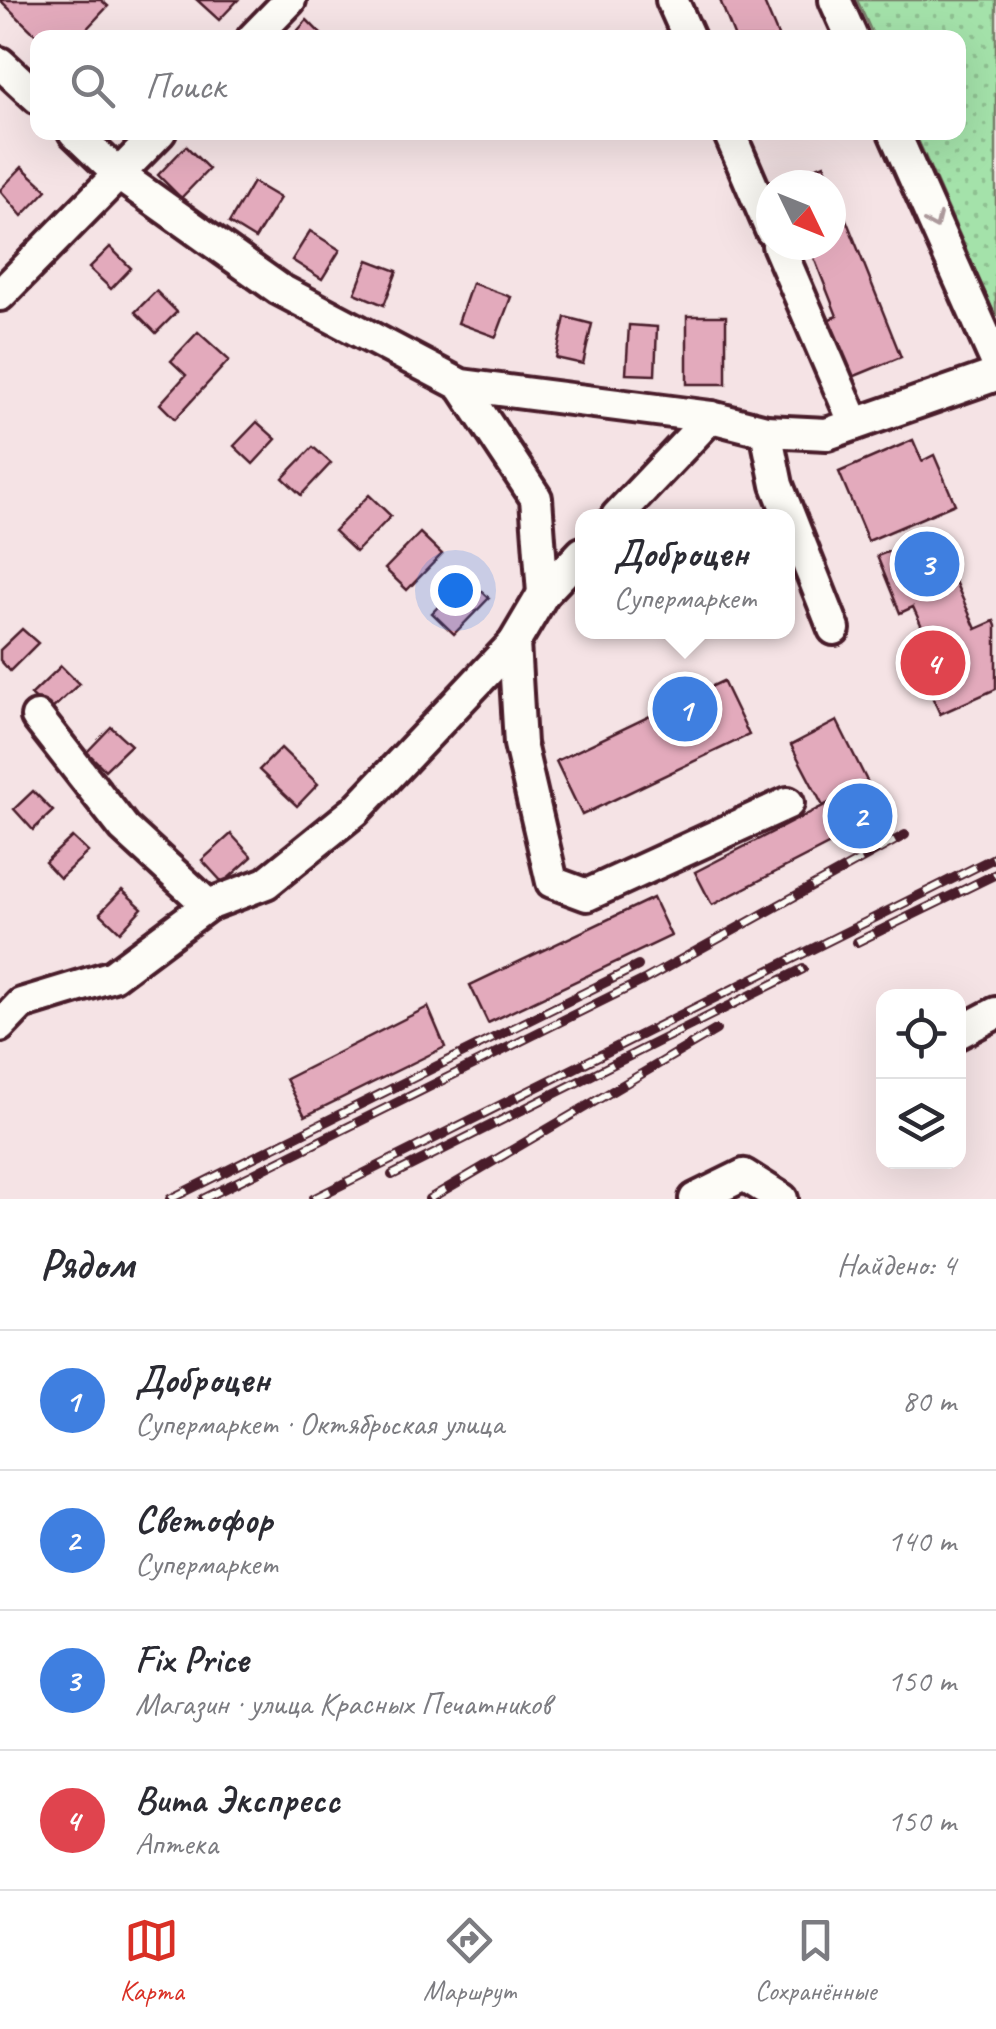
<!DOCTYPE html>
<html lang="ru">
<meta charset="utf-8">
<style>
body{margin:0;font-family:Caveat,sans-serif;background:#f7f7f7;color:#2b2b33}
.controls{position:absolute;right:30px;bottom:30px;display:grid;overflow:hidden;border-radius:20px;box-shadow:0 10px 40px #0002}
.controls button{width:90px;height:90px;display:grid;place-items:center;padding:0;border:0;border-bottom:2px solid #e1e1e2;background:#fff;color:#2b2b33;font:50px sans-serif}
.compass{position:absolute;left:756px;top:170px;width:90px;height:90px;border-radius:50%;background:#fff;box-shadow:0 10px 40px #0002;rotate:133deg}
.you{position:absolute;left:455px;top:590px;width:35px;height:35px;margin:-25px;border:8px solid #fff;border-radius:50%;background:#1a73e8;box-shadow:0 0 0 15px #1a73e833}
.badge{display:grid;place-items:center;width:65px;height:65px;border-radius:50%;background:#d93025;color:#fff;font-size:32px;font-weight:700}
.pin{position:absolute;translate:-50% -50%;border:5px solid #fff;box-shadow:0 2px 10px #0006}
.popup{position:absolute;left:575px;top:509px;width:220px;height:130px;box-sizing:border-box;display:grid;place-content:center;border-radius:20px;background:#fff;filter:drop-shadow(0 2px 8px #0005);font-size:32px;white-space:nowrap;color:#7c7c81}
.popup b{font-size:38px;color:#2b2b33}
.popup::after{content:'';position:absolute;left:50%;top:100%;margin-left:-20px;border:20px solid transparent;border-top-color:#fff}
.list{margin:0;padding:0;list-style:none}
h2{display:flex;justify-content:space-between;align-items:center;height:130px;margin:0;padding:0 40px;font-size:42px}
h2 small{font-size:32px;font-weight:400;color:#7c7c81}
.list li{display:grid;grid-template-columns:65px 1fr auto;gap:30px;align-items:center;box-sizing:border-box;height:140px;padding:0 40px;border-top:2px solid #e1e1e2}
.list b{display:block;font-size:38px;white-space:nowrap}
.list p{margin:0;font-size:32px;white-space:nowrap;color:#7c7c81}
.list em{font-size:32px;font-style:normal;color:#7c7c81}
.icon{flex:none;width:55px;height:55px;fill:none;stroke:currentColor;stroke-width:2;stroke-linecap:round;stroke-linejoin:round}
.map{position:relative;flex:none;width:996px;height:1199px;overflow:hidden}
.search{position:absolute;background:#fff;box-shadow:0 10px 40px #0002;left:30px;right:30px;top:30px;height:110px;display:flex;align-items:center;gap:25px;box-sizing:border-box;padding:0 35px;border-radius:20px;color:#7c7c81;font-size:38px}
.sheet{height:690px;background:#fff}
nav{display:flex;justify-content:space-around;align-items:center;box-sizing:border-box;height:140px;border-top:2px solid #e1e1e2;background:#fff;font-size:28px;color:#7c7c81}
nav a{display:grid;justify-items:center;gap:5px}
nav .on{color:#d93025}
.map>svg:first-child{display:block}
.grass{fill:url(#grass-dots);stroke:#77806a;stroke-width:2.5}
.building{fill:#e3aabc;stroke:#4a1f2b;stroke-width:2.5}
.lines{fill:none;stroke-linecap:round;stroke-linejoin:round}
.minor-casing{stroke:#4a1f2b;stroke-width:38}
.minor{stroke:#fdfcf7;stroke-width:30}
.rail-casing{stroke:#4a1f2b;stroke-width:10}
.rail{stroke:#fdfcf7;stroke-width:6;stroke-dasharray:19;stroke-linecap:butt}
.oneway{stroke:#ac999b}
</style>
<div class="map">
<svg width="996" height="1199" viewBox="0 0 996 1199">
<defs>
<pattern id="grass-dots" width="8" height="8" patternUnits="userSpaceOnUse" patternTransform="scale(2.5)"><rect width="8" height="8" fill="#a4e2aa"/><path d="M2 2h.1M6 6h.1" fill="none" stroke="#8fc192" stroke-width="1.8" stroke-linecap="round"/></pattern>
</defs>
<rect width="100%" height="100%" fill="#f5e3e5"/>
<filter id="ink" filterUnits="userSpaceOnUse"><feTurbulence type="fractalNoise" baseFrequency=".01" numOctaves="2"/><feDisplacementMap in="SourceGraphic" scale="20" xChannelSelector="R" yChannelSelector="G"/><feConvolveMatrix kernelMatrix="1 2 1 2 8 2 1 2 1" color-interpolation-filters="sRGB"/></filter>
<g filter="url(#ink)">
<path class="grass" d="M857,0H996V317L915,133L958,132V38L874,37Z"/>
<g class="building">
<path d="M0,0H101L108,6L78,38H39Z"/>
<path d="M197,0H238L219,20Z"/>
<path d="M720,0H763L779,38H735Z"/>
<path d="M307,20L325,38H291Z"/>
<path d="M186,146L209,169L181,198L158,175Z"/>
<path d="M824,164L901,357L850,378L827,320L837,316L809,245H831V185L776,183Z"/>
<path d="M22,167L47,190L22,216L0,190Z"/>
<path d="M253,182L280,198L255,239L229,223Z"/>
<path d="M310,231L340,250L322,279L292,260Z"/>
<path d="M110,247L131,268L111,289L89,268Z"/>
<path d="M368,260L397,271L384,305L355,293Z"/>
<path d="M472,283L511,297L496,337L458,323Z"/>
<path d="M156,291L177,312L156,333L135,312Z"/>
<rect x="687" y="316" width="39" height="68"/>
<path d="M565,317L592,324L583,364L556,358Z"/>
<path d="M629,325L657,327L655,375L626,374Z"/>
<path d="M198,332L229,360L175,419L160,404L186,375L171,361Z"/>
<path d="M257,422L276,439L253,464L234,446Z"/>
<path d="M913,440L922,461L934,455L955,504L868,541L839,472Z"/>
<path d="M313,447L331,463L301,495L283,478Z"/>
<path d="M369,495L391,516L356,552L334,531Z"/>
<path d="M420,533L442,554L407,590L385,569Z"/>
<path d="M934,534L976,629L994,621L996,626V689L940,714L915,659L933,651L913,607L900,613L877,556Z"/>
<path d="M467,577L489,598L454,634L432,613Z"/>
<path d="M22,629L38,643L10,671L0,660V650Z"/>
<path d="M61,666L79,684L49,712L31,695Z"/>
<path d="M723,681L749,735L582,815L556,761Z"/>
<path d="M837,721L868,783L823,806L791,745Z"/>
<path d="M111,727L131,745L105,770L87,752Z"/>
<path d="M281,748L318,784L297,806L259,770Z"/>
<path d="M868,783L886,815L712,905L695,872Z"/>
<path d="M33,791L53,811L33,830L14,809Z"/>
<path d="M231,834L252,857L223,883L202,860Z"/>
<path d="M72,837L88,852L60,878L45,862Z"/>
<path d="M122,890L142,908L120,932L100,913Z"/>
<path d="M653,898L671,936L488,1023L470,985Z"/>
<path d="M428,1007L445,1047L305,1116L286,1079Z"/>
</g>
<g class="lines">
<defs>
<g id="minor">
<path d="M672,0L689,38"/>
<path d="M835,0L852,38"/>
<path d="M253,38L290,0"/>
<path d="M0,63L38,98"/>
<path d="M74,132L119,175L279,289L461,385L711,417L766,431L827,434L996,375"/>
<path d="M729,132L771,230"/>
<path d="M894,132L996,361"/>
<path d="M778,245L855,424"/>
<path d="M0,295L160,132"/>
<path d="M461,385L536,498L543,594"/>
<path d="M766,431L777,485L834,629"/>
<path d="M617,516L711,417"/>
<path d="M514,643L520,744L552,882L587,895L788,803"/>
<path d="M37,717L124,828L208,905L266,883L355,811L514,643L543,594L582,553"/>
<path d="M0,1026L21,1004L113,976L208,905"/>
<path d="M958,1033L996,1013"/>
<path d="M695,1199L744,1175L782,1199"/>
</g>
</defs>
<use href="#minor" class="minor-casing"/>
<use href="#minor" class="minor"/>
<defs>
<g id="rail">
<path d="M857,942L996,874"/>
<path d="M392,1175L803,969"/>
<path d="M170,1199L638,966"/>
<path d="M203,1199L644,980L905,835"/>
<path d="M313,1199L996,857"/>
<path d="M429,1199L716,1030"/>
</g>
</defs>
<use href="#rail" class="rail-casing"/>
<use href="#rail" class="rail"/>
</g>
<defs><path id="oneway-chevron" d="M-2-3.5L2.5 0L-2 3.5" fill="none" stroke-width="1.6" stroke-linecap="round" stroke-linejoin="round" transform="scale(2.5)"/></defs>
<use class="oneway" href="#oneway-chevron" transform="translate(934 222) rotate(66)"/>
</g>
</svg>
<div class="controls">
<button><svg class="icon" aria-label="locate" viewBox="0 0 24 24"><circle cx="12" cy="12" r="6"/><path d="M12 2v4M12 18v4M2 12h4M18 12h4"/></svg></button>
<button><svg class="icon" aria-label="layers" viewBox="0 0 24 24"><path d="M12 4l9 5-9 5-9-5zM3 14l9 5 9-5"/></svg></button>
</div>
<svg class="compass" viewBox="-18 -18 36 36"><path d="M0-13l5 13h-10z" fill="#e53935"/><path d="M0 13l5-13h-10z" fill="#7c7c81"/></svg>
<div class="you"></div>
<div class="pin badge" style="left:685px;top:709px;background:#3f7fe0">1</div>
<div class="popup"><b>Доброцен</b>Супермаркет</div>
<div class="pin badge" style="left:860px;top:816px;background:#3f7fe0">2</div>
<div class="pin badge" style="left:927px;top:564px;background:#3f7fe0">3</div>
<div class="pin badge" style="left:933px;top:663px;background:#e0444e">4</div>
<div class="search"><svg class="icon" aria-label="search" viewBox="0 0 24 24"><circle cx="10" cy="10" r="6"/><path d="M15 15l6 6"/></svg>Поиск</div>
</div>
<section class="sheet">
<h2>Рядом<small>Найдено: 4</small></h2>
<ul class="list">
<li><span class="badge" style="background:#3f7fe0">1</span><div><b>Доброцен</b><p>Супермаркет · Октябрьская улица</p></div><em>80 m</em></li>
<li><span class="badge" style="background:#3f7fe0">2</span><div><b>Светофор</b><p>Супермаркет</p></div><em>140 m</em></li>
<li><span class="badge" style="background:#3f7fe0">3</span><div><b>Fix Price</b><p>Магазин · улица Красных Печатников</p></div><em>150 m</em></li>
<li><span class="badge" style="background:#e0444e">4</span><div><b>Вита Экспресс</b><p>Аптека</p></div><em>150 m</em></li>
</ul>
</section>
<nav>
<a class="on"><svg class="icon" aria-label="map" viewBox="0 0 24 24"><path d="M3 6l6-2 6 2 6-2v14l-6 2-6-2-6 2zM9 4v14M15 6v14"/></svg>Карта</a>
<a><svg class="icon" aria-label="directions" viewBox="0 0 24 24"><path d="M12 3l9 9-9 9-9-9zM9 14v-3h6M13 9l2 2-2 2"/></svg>Маршрут</a>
<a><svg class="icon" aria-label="saved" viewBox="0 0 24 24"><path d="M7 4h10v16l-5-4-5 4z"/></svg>Сохранённые</a>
</nav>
